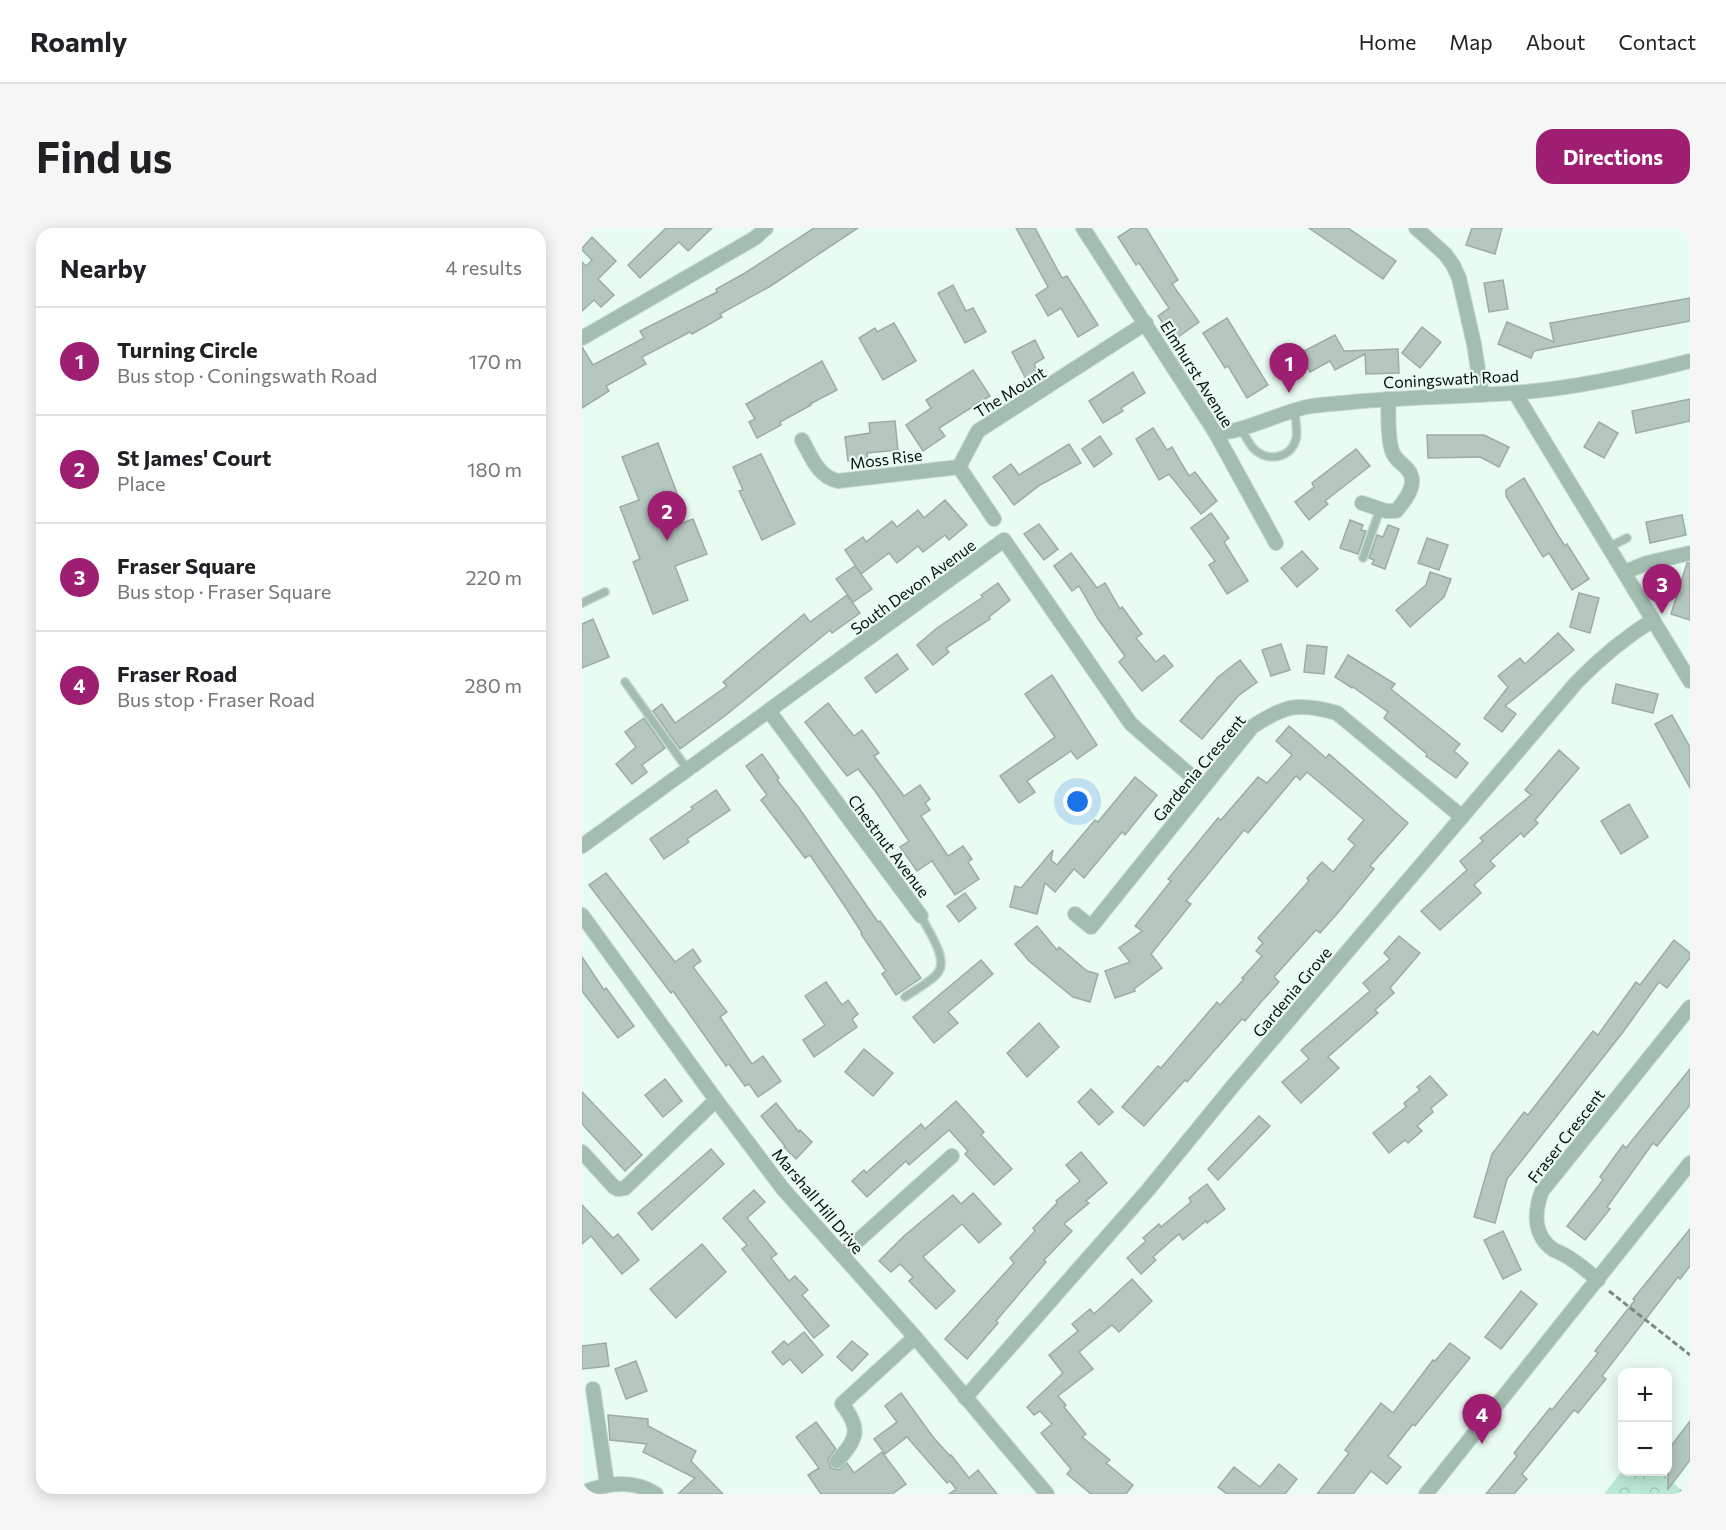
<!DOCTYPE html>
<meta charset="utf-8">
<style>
body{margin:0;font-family:Commissioner,sans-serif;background:#f6f6f6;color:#202124}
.controls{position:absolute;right:18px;bottom:18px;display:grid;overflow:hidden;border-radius:12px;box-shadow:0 3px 15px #0003}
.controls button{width:54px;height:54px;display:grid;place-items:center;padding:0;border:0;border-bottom:2px solid #e0e0e0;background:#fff;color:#202124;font:30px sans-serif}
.you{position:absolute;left:496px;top:574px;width:21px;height:21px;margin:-15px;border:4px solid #fff;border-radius:50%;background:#1a73e8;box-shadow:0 0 0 9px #1a73e833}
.badge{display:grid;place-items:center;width:39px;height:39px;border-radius:50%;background:#9e1f72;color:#fff;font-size:20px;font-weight:700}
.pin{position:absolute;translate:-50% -50px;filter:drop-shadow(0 2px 3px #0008)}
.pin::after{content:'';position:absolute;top:32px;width:21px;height:18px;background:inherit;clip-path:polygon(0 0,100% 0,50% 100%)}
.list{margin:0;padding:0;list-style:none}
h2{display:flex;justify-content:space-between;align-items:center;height:78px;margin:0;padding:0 24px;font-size:26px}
h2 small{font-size:20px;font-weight:400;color:#757577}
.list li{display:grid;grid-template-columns:39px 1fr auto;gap:18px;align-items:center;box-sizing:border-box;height:108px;padding:0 24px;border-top:2px solid #e0e0e0}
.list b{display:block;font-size:22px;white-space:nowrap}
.list p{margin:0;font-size:20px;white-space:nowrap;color:#757577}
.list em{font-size:20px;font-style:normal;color:#757577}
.map{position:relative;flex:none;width:1108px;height:1266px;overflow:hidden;border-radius:18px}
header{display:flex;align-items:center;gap:36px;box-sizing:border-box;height:84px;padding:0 30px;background:#fff;border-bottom:2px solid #e0e0e0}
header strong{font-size:28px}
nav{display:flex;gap:33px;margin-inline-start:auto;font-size:21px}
.intro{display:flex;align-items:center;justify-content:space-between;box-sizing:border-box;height:144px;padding:0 36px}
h1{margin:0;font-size:42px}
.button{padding:15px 27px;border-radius:18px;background:#9e1f72;color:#fff;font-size:21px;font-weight:700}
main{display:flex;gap:36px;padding:0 36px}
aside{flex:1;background:#fff;border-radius:18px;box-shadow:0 3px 15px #0003}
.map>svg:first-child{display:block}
.forest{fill:url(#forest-crowns)}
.building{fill:#b5c7be;stroke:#9bada5;stroke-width:1.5}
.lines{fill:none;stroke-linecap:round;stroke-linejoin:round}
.lane-casing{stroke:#c5d6ce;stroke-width:10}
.street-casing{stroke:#c5d6ce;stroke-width:16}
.path{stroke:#7c8983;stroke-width:3;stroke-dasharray:6 3;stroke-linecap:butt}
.lane{stroke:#a4bdb1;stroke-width:7}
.street{stroke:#a4bdb1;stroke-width:14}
.labels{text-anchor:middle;stroke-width:4.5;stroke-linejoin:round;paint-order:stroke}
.street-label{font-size:16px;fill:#080e0b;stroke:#e9fcf3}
</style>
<header>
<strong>Roamly</strong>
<nav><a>Home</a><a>Map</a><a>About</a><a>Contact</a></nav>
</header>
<div class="intro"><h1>Find us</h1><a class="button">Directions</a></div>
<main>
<aside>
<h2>Nearby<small>4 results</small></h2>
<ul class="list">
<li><span class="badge">1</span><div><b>Turning Circle</b><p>Bus stop · Coningswath Road</p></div><em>170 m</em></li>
<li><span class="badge">2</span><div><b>St James' Court</b><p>Place</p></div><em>180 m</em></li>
<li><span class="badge">3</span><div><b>Fraser Square</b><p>Bus stop · Fraser Square</p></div><em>220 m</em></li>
<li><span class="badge">4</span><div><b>Fraser Road</b><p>Bus stop · Fraser Road</p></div><em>280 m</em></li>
</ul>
</aside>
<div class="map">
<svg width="1108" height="1266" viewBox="0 0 1108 1266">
<defs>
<pattern id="forest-crowns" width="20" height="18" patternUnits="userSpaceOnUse" patternTransform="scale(1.5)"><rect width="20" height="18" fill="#bbe9d4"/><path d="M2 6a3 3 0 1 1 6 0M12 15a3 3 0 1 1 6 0" fill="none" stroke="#9fc7b5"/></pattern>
</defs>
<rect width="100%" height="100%" fill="#e9fcf3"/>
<path class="forest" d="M1040,1243L1079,1244L1104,1266H1022Z"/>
<g class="building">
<path d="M84,0H130L106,23L97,14L58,50L46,37Z"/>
<path d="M232,0H276L187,59L138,86L140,89L110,106L108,104L60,129L64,136L24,158L27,163L0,180V119L11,137L62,110L58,103L135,64L134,61L163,45Z"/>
<path d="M434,0H453L480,50L485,48L516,97L496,109L479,80L466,88L454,67L466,59Z"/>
<path d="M550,0H564L596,52L590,56L617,94L592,112L576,88L587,80L557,35L554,37L536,9Z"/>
<path d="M727,0H766L814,33L801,51Z"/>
<path d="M890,0H920L913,26L884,17Z"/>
<path d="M10,9L34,33L16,51L32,67L19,79L12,72L0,83V34L4,38L10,32L0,22V20Z"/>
<path d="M921,52L926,81L907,84L902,55Z"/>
<path d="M371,57L384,83L391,80L404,104L383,115L356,65Z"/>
<path d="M1108,70V93L952,123L949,130L916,116L925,94L972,114L968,95Z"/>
<path d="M645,90L686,157L665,170L646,138L643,140L621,105Z"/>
<path d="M312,95L334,133L301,152L277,110L293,100L295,104Z"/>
<path d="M840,99L859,114L838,140L820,125Z"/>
<path d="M753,107L762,123L816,121L817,145L784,146L783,126L753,142L748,133L728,144L718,125Z"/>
<path d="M453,112L462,130L452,136L456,144L444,151L430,124Z"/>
<path d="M240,133L255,162L228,176L229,177L198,194L199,197L175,210L167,194L173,191L164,176Z"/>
<path d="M391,142L408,168L357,200L363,208L341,223L324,197L349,180L344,172Z"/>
<path d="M551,144L563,165L539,180L541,183L521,195L507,173Z"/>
<path d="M1108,171V193L1054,205L1050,183Z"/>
<path d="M313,193L316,222L285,225L286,230L266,233L263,209L288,205L287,195Z"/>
<path d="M1017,194L1036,205L1022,230L1002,219Z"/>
<path d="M571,200L585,222L590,219L607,248L613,244L635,273L619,286L587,246L577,252L554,211Z"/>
<path d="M845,207H902L927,219L917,239L898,229L846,230Z"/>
<path d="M518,208L530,226L512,239L500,221Z"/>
<path d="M76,215L95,265L76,272L87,300L111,291L125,326L93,338L106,372L71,386L51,334L58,331L38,279L57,272L40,229Z"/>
<path d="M487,216L499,235L458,257L432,277L411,249L429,236L437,247Z"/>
<path d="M774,221L788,238L743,273L746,276L727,292L713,274L732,259L730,255Z"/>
<path d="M179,226L213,296L180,312L157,263L161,262L151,239Z"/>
<path d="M942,250L974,304L983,318L985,316L1007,351L990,362L967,325L961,329L924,268V262Z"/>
<path d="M363,272L385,297L367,312L363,307L341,324L336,318L315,335L307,325L279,346L263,322L281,309L284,314L310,293L315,299L336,282L342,290Z"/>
<path d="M629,285L647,310L642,314L666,353L645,366L627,337L633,333L609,300Z"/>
<path d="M1100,287L1104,307L1068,315L1064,294Z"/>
<path d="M768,292L781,297L779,302L784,303L776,326L758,320Z"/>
<path d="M457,296L476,321L462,332L442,306Z"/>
<path d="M806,297L817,301L803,341L790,336L792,332L787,330L795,307L801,309Z"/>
<path d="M845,310L866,317L857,342L836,335Z"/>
<path d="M720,323L736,341L715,359L699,340Z"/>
<path d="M489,325L515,360L523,355L538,381L540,379L560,406L554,410L574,434L582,427L591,438L560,463L537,434L543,428L516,391L497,358L490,363L472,338Z"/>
<path d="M1105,335H1108V392L1089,386Z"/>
<path d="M273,338L290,361L271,374L254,351Z"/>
<path d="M848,344L869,351L862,369L828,399L814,382L844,357Z"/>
<path d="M416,355L428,372L407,389L408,391L364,420L367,424L351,437L335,417L355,400L401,369L399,367Z"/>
<path d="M997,365L1017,370L1008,405L988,399Z"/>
<path d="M265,367L278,385L250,405L248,402L144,487L98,521L71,483L80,476L93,495L145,458L141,454L222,386L228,394Z"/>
<path d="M11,391L27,429L0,440V396Z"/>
<path d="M976,405L992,422L923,478L934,486L920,504L902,490L926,459L916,448L938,430L943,436Z"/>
<path d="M699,416L708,442L689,448L680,422Z"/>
<path d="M725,417L745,419L742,446L722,444Z"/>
<path d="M315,426L326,441L294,465L283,450Z"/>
<path d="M766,427L813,456L809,461L878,516L872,523L886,535L874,550L844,528L845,526L802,490L806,484L771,459L770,460L753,449Z"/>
<path d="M658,432L675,454L656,468L620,511L598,493L636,449Z"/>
<path d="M470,447L515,517L495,531L489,523L445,553L453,564L437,575L418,548L473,509L443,466Z"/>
<path d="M1034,456L1076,466L1071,485L1030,475Z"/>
<path d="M246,475L272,508L280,502L297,525L292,528L322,568L338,557L348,571L343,575L348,582L339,588L366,628L381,618L390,631L386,634L397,651L373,667L350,633L335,643L318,619L327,613L293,563L276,541L265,548L223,494Z"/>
<path d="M1090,487L1108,519V560L1073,496Z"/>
<path d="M62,490L83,520L60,537L65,544L50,556L34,536L54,519L43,504Z"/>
<path d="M707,498L744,530L747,526L826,595L788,638L792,641L754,687L738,705L734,702L692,749L697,754L679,774L663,793L660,791L605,854L603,852L562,898L540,879L576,838L579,840L635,774L638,777L662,751L660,750L680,728L674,723L681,715L676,710L727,653L725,650L740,634L751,644L773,617L766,611L782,592L725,544L718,552L714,548L666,605L662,602L604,673L609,676L569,726L580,740L552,761L553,763L533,770L523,743L548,734L537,720L560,703L553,698L589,653L586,651L636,590L639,592L676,549L685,555L710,527L694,513Z"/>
<path d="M977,522L997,540L953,592L956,595L942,609L939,605L908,633L913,638L892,657L899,665L858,702L839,683L885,642L878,633L901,613L898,610L949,567L943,562Z"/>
<path d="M180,526L197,550L195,552L217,580L296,694L298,693L339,750L314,767L300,746L304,743L279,706L280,705L262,677L228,627L223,630L179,572L185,567L164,538Z"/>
<path d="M553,549L575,567L543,607L540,604L502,650L492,641L473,664L463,655L455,686L428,679L433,658L439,660L471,622L469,632L475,637L513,592L516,594Z"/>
<path d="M134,562L148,582L105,611L107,614L82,631L68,611L111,581L109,579Z"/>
<path d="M1047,576L1066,609L1039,626L1019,593Z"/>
<path d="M24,645L93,734L111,721L119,733L111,739L145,784L138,789L170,836L181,828L199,853L176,869L167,856L163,858L147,836L144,838L91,763L89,765L7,657Z"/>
<path d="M383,665L394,680L377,694L365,678Z"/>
<path d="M455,698L475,722L477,719L505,743L516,746L508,774L491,769L447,733L433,716Z"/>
<path d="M817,708L838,725L808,760L812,765L793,782L796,785L746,829L757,840L719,875L700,854L727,831L719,822L788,763L781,755L808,731L802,725Z"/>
<path d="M1092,712L1108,725V730L1085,760L1077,754L1041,804L925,951L913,995L892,989L910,926L942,884L946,887L1011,803L1016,807L1054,754L1058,757Z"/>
<path d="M0,729L22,762L24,760L52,798L36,810L0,763Z"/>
<path d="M399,732L411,746L366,784L376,795L352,815L331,789Z"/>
<path d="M244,754L260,777L266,772L276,786L270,791L275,799L232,829L221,812L243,797L223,768Z"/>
<path d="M457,795L477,819L445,849L425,825Z"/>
<path d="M282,821L311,845L291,868L263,844Z"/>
<path d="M1108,841V877L1075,918L1071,915L1025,979L1028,981L1003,1012L985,998L1021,952L1018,949L1041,917L1044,920Z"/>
<path d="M848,848L865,867L849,880L851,884L835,898L840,903L826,915L823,912L807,925L791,905L824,879L822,875L838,862L835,859Z"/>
<path d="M83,851L100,873L81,889L63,867Z"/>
<path d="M509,861L531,884L517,897L496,874Z"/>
<path d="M0,864L60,927L43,943L0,896Z"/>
<path d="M374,873L402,904L399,907L430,941L412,957L383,926L386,923L367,902L327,937L324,933L285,969L270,953L282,942L284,945L339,896L343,901Z"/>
<path d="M194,875L217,904L218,902L230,914L214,931L202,919L203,918L179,888Z"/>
<path d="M677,888L688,898L636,952L626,941Z"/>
<path d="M129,921L142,936L70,1002L56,985Z"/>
<path d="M499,924L525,955L504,973L507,975L482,996L490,1003L462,1032L464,1034L414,1093L416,1095L385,1131L363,1111L432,1035L428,1030L453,1003L451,1000L475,975L474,973L498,953L484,937Z"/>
<path d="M625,956L643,981L625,995L624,993L601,1012L597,1006L571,1029L574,1032L559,1046L545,1030L564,1013L561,1010L577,996L579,999L609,974L607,970Z"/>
<path d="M172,962L183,974L165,990L195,1026L189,1030L207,1053L213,1048L226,1062L220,1067L247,1098L232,1110L160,1021L165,1017L141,990Z"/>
<path d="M391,965L419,996L397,1015L380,996L341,1029L373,1063L354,1081L327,1053L331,1049L318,1036L309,1044L297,1033L322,1008L371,967L379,976Z"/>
<path d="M0,977L31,1010L36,1006L57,1032L40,1046L9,1008L0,1016Z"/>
<path d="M1108,1001V1038L1098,1051L1096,1049L1020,1148L1024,1151L996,1185L992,1182L940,1246L945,1251L932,1266H904L935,1228L932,1225L968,1180L970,1182L1016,1125L1013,1123L1053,1072L1051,1071Z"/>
<path d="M921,1003L939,1042L921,1051L902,1012Z"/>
<path d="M120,1016L144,1044L94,1090L68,1061Z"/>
<path d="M550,1051L570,1073L537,1104L530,1097L497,1124L511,1141L476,1168L484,1177L482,1179L504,1206L500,1209L528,1232L524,1235L551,1257L544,1266H509L485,1246L489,1241L459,1205L470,1196L458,1183L452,1187L445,1179L481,1145L467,1127L496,1103L490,1096L508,1081L512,1086Z"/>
<path d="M939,1063L955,1076L919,1121L903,1109Z"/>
<path d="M222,1104L241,1127L220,1145L208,1131L201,1137L190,1124L202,1113L206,1117Z"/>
<path d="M270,1113L286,1126L270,1143L255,1129Z"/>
<path d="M24,1115L27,1138L0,1141V1118Z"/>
<path d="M868,1115L888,1130L833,1198L831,1196L806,1228L819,1239L805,1256L789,1243L771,1266H735L767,1225L763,1222L799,1175L811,1185L851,1132L853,1133Z"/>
<path d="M54,1133L65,1163L44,1171L33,1141Z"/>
<path d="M319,1165L351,1209L368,1228L369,1227L387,1250L396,1242L415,1266H367L374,1261L368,1253L365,1255L325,1209L303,1226L292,1211L315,1194L303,1178Z"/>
<path d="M26,1187L66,1191V1198L114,1223L109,1233L141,1266H96L113,1250L61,1224L65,1216L28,1212Z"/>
<path d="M1108,1193V1232L1086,1261V1222Z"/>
<path d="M234,1194L254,1221L246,1231L249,1240L257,1242L265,1235L272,1245L300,1224L324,1256L310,1266H239L226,1247L237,1240L214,1209Z"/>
<path d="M697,1236L715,1251L703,1266H645L636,1259L652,1239L678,1259Z"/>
</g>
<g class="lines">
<defs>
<g id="lane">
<path d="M659,201C663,207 667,216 672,221C685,234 709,231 714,211C716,203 713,191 713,183"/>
<path d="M1027,319L1045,310"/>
<path d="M781,330L798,281"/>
<path d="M0,375L23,364"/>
<path d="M43,454L106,542"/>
<path d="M323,769C333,762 345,756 354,747C369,733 346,703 339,688"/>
</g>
<g id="street">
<path d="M501,0L633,204L694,315"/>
<path d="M834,0L863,26L871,37L877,50L892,116L900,167"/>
<path d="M0,110L173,10L184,0"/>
<path d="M933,165L1108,453"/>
<path d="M633,204C656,207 699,184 725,179C739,176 755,176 770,174C823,169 876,169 929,165C989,161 1050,148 1108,133"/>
<path d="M220,212C229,228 236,249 256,253L377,239"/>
<path d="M780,275L804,283H814C822,274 835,258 828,245C823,236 814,234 810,223C805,207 807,187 806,171"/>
<path d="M412,291L377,239L396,203L564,95"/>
<path d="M1043,344L1065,335L1108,325"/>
<path d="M187,483L339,688"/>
<path d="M0,618L422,312L549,496L621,558"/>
<path d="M493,686L509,699L670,499C703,477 716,474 755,485L880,589"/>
<path d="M0,687L134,872L201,961L333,1109L465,1266"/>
<path d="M0,924L32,959L36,961L43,960L134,872"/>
<path d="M260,1027L370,928"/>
<path d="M1016,1052C1007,1045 999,1037 989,1031C984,1027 978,1025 972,1022C951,1008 952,984 960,963L1108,779"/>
<path d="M11,1161L25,1256"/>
<path d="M383,1170L566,962L650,859L994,455C1018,430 1042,410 1071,392"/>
<path d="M255,1233C276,1211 279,1200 260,1176L333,1109"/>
<path d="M0,1265C24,1255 51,1251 74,1266"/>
<path d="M844,1266L1108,935"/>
</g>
</defs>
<use href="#lane" class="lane-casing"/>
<use href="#street" class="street-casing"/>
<path class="path" d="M1027,1063L1108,1127"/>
<use href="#lane" class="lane"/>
<use href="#street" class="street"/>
</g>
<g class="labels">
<g class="street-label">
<text transform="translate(615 146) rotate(58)" y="6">Elmhurst Avenue</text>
<text transform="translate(869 151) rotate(-3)" y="6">Coningswath Road</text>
<text transform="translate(428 164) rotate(-32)" y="6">The Mount</text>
<text transform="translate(304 231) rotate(-7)" y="6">Moss Rise</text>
<text transform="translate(331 359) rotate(-36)" y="6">South Devon Avenue</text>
<text transform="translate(617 540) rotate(-50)" y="6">Gardenia Crescent</text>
<text transform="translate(307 618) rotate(53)" y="6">Chestnut Avenue</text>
<text transform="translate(710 764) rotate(-50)" y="6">Gardenia Grove</text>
<text transform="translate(984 908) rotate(-52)" y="6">Fraser Crescent</text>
<text transform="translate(236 973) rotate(50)" y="6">Marshall Hill Drive</text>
</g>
</g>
</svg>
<div class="controls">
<button>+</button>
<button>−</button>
</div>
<div class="you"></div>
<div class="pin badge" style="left:707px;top:165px">1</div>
<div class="pin badge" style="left:85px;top:313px">2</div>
<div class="pin badge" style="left:1080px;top:386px">3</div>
<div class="pin badge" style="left:900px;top:1216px">4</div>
</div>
</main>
